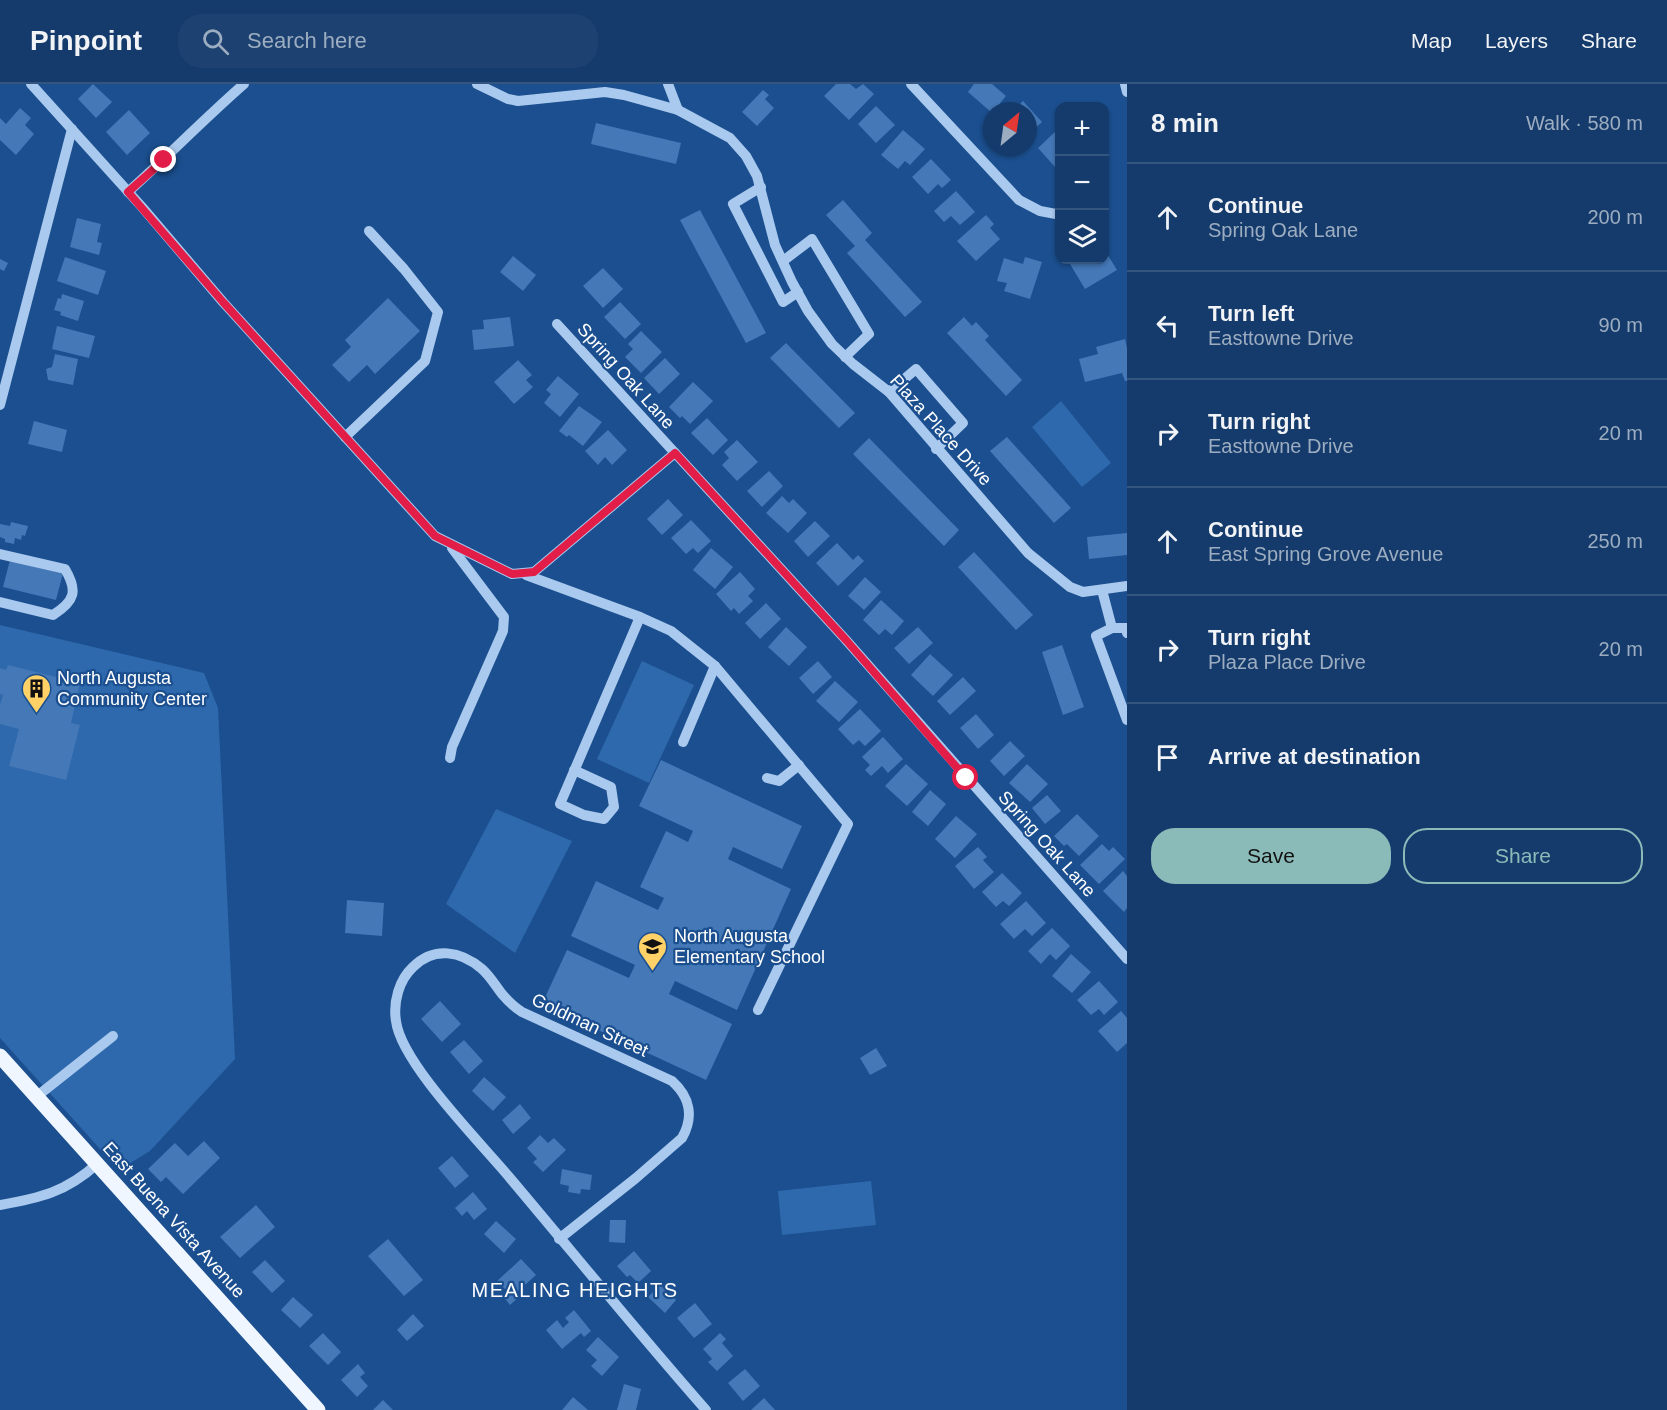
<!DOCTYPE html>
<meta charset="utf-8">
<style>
body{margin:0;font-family:Helvetica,sans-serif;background:#1d4271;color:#f1f3f6}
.controls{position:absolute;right:18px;top:18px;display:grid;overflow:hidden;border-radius:12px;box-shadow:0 2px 4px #0004}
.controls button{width:54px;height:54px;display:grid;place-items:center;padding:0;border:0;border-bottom:2px solid #33557e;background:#143b6b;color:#f1f3f6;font:30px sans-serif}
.compass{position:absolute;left:983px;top:18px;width:54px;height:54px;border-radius:50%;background:#143b6b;box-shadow:0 2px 4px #0004;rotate:29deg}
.stop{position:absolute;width:18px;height:18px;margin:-14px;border:4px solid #e11d48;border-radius:50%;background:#fff}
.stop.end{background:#e11d48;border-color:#fff;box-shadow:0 2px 6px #0008}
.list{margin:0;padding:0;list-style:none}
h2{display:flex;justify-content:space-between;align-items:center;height:78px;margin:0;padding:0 24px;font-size:26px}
h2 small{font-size:20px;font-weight:400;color:#9dadc1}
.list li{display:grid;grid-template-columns:39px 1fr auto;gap:18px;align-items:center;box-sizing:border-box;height:108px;padding:0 24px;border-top:2px solid #33557e}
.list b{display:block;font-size:22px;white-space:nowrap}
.list p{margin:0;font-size:20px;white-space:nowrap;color:#9dadc1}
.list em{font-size:20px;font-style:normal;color:#9dadc1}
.actions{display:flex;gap:12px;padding:18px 24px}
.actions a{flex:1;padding:14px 0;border:2px solid #8bbbb9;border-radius:24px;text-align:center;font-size:21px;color:#8bbbb9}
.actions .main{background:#8bbbb9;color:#111}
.icon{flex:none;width:33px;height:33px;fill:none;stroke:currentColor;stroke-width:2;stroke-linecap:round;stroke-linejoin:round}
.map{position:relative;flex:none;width:1127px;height:1326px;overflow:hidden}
header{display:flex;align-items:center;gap:36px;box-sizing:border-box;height:84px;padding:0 30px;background:#143b6b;border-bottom:2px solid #33557e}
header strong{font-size:28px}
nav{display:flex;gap:33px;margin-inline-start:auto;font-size:21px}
.search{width:420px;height:54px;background:#1d4271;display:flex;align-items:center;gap:15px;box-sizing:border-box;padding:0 21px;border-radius:24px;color:#9dadc1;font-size:22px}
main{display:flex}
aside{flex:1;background:#143b6b}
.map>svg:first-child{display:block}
.green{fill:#2e69ad}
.building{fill:#4478b7}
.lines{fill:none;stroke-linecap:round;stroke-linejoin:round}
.minor{stroke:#a9c9ee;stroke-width:10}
.major{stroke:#f0f6ff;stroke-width:15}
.route{stroke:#e11d48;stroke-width:8}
.labels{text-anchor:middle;stroke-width:4.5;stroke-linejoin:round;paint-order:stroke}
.street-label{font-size:18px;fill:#fff;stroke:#1b4f8f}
.poi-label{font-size:18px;fill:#fff;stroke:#1b4f8f;text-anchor:start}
.neighbourhood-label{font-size:20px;letter-spacing:1.5px;fill:#fff;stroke:#1b4f8f}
</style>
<header>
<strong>Pinpoint</strong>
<div class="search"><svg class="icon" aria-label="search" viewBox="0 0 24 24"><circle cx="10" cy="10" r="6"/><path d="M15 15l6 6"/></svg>Search here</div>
<nav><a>Map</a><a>Layers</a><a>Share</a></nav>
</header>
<main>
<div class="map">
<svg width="1127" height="1326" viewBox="0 0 1127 1326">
<rect width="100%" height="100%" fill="#1b4f8f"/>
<g class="green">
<path d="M1061,317L1111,379L1082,403L1032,343Z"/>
<path d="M0,541L204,589L218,624L235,975L150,1067L119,1086L0,954Z"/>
<path d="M642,577L694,601L649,699L597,675Z"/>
<path d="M496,725L572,757L515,869L446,820Z"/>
<path d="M871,1097L876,1141L782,1151L778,1107Z"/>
</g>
<g class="building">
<path d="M93,0L112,18L96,34L78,15Z"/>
<path d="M836,0H850L856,5L863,0L874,10L849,36L824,12Z"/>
<path d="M974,0H992L1006,12L992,29L968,8Z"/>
<path d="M763,6L769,11L765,15L774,24L757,42L742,28Z"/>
<path d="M1023,17L1042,38L1028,51V27H1013Z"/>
<path d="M876,22L895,41L876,59L858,40Z"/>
<path d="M20,24L31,34L25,41L34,50L16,71L0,56V34L6,40Z"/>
<path d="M129,26L150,49L127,71L106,48Z"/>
<path d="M596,39L681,59L676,80L591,60Z"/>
<path d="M1058,45L1060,47V79L1055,83L1038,64Z"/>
<path d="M903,46L925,65L910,81L905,77L898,85L881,71Z"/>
<path d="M931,75L951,96L942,104L938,100L928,110L912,93Z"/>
<path d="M956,107L975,128L960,141L951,132L944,138L934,127Z"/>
<path d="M843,116L872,149L865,156L922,218L905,233L847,169L855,162L826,131Z"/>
<path d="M700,126L766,249L746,259L680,136Z"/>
<path d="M986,131L994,140L990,144L1000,155L976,177L957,157Z"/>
<path d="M77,134L101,140L97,158L102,159L99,171L70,163Z"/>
<path d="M1104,165L1117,186L1085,205L1070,180L1077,176H1104Z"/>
<path d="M513,172L536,191L523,207L500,188Z"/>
<path d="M65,173L106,187L98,211L57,197Z"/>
<path d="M1025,173L1042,178L1030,215L1004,207L1007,199L997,197L1004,174L1023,180Z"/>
<path d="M0,175L8,179L4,187L0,185Z"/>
<path d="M603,184L623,205L603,224L583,202Z"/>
<path d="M62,210L84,217L78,237L60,231L61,228L54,226L58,214L61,215Z"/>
<path d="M388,214L420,247L375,290L367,281L349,298L332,281L351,263L345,256Z"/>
<path d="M620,218L641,240L625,255L604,233Z"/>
<path d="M510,233L514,262L474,266L472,246L484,245L483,236Z"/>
<path d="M964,233L972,242L976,238L989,252L985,256L1022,296L1006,312L947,249Z"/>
<path d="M57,242L95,252L89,274L52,265Z"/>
<path d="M641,247L662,268L641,289L625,273L633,265L628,260Z"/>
<path d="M1125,255L1127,264V297H1125L1122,289L1085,298L1079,275L1098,270L1096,263Z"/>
<path d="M786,259L855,329L839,344L770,274Z"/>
<path d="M55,270L78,275L73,301L48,296L46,285L52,283Z"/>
<path d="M665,274L680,290L659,310L644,294Z"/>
<path d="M518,276L532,291L526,296L533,303L514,320L494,298Z"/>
<path d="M558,292L579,310L560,333L544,319L551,310L546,306Z"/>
<path d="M693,298L713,317L690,340L682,332L680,334L669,323Z"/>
<path d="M579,322L602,338L583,362L569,351L567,353L559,347Z"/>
<path d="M707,334L728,356L713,371L691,349Z"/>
<path d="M34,337L67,346L62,368L28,360Z"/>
<path d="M608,346L627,366L612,381L605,373L598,381L585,367Z"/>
<path d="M1007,353L1071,424L1054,439L990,367Z"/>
<path d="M869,354L959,446L944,462L853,370Z"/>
<path d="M737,356L758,378L737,397L722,381L729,374L724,368Z"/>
<path d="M769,387L783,402L762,423L747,407Z"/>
<path d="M782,412L789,419L793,415L807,429L788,449L766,429Z"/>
<path d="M668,415L683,431L662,451L647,435Z"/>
<path d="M691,436L711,457L698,469L693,464L686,470L671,454Z"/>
<path d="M815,437L830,452L808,473L794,457Z"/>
<path d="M11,438L28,442L25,452L22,451L21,456L15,454L14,460L5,458V455L0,453V440L10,442Z"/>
<path d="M1127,449V471L1089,475L1087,453Z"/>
<path d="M837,459L853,476L858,471L864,477L838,502L816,479Z"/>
<path d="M711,464L733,483L715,505L693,486Z"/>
<path d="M974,468L1033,531L1016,546L958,483Z"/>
<path d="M10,476L63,489L56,516L3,503Z"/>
<path d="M740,488L755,505L748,512L753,517L739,530L734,524L731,527L716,510Z"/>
<path d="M865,493L881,508L864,526L848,512Z"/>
<path d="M881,516L904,537L892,551L885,545L879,551L863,536Z"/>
<path d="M766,519L781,535L760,555L745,539Z"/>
<path d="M786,543L807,563L789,582L768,563Z"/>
<path d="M918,543L933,559L909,580L894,564Z"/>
<path d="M1062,561L1084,623L1063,631L1042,568Z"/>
<path d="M930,570L953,591L933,612L911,591Z"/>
<path d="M818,577L832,593L813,610L799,594Z"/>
<path d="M8,581L80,599L71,639L80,641L66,696L9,682L19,645L0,640V621L3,611L0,610V584L6,586Z"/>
<path d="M963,593L976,607L950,631L937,617Z"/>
<path d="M835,597L858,618L839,638L816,617Z"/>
<path d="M860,625L881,647L865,662L859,656L853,661L838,645Z"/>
<path d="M976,630L994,651L978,665L960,644Z"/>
<path d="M883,653L903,675L888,689L882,682L871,692L865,686L870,681L862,673Z"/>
<path d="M1010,657L1025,672L1004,692L990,677Z"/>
<path d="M661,676L802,742L782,785L733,763L728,775L791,805L737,926L675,897L669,910L732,940L706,996L542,920L567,866L629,894L635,881L571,852L596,797L658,826L664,814L640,803L666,747L688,758L693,747L639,722Z"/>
<path d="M906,680L928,700L907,722L885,702Z"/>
<path d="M1027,680L1048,700L1030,718L1009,699Z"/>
<path d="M930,706L946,720L928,742L912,728Z"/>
<path d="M1047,711L1061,727L1045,740L1032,724Z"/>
<path d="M1077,730L1099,752L1079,772L1067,760L1064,762L1054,752Z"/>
<path d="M956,732L977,750L955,774L935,755Z"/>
<path d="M1102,760L1109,767L1113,763L1125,775L1099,800L1080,781Z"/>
<path d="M978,763L987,773L983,776L994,788L974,805L955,782Z"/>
<path d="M1123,787L1127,792V824L1124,828L1103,807Z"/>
<path d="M1002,789L1022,809L1009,822L1003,817L996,823L982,808Z"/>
<path d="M347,816L384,819L382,852L345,849Z"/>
<path d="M1026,817L1046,839L1032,852L1025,845L1014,855L1000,840Z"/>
<path d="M1052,844L1070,862L1056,876L1050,870L1041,880L1028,867Z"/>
<path d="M1071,870L1091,888L1072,909L1052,892Z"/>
<path d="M1099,897L1118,918L1104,931L1099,925L1091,931L1077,916Z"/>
<path d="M440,917L461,940L442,958L421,935Z"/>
<path d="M1121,927L1127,934V959L1117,968L1098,947Z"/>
<path d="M464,956L483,977L469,990L450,968Z"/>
<path d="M876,964L887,982L870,991L860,974Z"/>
<path d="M484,993L506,1013L493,1027L472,1007Z"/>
<path d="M520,1020L531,1034L513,1050L502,1036Z"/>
<path d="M540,1051L548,1059L554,1054L566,1066L543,1088L533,1078L537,1075L527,1064Z"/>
<path d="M204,1057L220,1074L183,1110L166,1093L161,1098L148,1085L175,1059L188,1072Z"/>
<path d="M452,1072L469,1092L455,1104L438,1084Z"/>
<path d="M562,1085L592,1091L590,1106L581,1105L580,1110L568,1108L569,1102L560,1100Z"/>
<path d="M473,1108L487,1125L474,1136L467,1127L462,1132L455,1124Z"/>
<path d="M256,1121L275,1143L240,1174L220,1153Z"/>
<path d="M610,1136H626L625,1159L609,1158Z"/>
<path d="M496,1137L516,1155L504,1169L484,1150Z"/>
<path d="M388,1155L423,1196L404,1212L368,1172Z"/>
<path d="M634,1167L651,1187L638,1199L630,1191L627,1193L617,1182Z"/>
<path d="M521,1175L536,1191L517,1208L520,1212L510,1221L503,1212L508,1208L497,1197Z"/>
<path d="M265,1176L285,1197L272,1209L252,1188Z"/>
<path d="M660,1201L676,1216L665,1229L648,1213Z"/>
<path d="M293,1213L313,1231L300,1244L281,1226Z"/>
<path d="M695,1219L712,1240L694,1254L677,1234Z"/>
<path d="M574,1226L591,1247L584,1253L581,1249L562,1265L546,1246L557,1236L563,1244L569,1238L565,1234Z"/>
<path d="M413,1230L424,1242L407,1257L397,1246Z"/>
<path d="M323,1249L341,1268L328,1281L309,1262Z"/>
<path d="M720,1249L726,1255L722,1259L733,1272L717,1287L708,1278L712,1275L703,1265Z"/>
<path d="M598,1253L619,1273L602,1292L591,1282L597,1276L586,1266Z"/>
<path d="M358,1280L365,1289L360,1293L368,1302L357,1313L341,1296Z"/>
<path d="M745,1285L760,1302L743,1317L728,1299Z"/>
<path d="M624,1300L641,1305L636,1326H617Z"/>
<path d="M573,1313L588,1326H562Z"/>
<path d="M764,1314L775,1326H751Z"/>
<path d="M383,1316L393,1326H373Z"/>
</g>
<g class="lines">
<g class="minor">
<path d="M31,0L142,123L223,218L435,452L512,490L534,488L675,369"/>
<path d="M477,0L508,15L518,17L605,8L624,11L678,26L730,54L746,72L757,92L775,161L792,198L808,227L832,260L853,280L889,308L1028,469L1070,503L1083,508L1127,502"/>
<path d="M668,0L678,26"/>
<path d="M911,0L1019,116L1040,127L1056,130"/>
<path d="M1125,0L1127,8"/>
<path d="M761,103L733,120L783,218L798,208"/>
<path d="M128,108C167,73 204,35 244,0"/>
<path d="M783,177L812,155L869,250L845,273"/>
<path d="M557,240L846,556L1127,875"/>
<path d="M889,308L916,285L963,339L936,365"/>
<path d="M0,321L72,45"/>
<path d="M345,353L425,277L438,228L404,185L369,147"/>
<path d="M0,470L65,485C78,507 75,517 53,531L0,518"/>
<path d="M526,491L640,533L671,547L715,582L848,740L758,926"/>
<path d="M1102,506L1112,544"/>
<path d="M1127,549L1126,544H1112L1096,552L1127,636"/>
<path d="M683,658L715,582"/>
<path d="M450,674L452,663L503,547L504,533L452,464"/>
<path d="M574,686L611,703L614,723L604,735L584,731L560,720L640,533"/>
<path d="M767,694L779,697L799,681"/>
<path d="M36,1013L113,952"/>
<path d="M0,1121C40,1114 66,1108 97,1080"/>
<path d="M559,1155L636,1094L682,1054C694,1033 690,1013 672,997L522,928C514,923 508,917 502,910C495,901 490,892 482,885C461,867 434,862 413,883C399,896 393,918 396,937C401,979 481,1059 510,1094C575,1171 639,1250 706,1326"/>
</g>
<path class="major" d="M0,972L318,1326"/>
</g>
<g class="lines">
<path class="route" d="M164,76L128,108L223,218L435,452L512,490L534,488L675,369L846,556L966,694"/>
</g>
<defs>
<symbol id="building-pin" viewBox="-11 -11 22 30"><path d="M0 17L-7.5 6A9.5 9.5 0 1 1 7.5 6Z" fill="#ffd166" stroke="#1b4f8f"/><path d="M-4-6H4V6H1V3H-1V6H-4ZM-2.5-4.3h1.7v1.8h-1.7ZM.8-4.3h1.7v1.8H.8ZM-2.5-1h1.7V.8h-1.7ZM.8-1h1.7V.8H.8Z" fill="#111"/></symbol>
<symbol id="school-pin" viewBox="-11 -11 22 30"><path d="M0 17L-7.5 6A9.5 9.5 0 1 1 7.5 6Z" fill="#ffd166" stroke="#1b4f8f"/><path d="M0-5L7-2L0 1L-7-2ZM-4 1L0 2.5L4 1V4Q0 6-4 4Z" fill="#111"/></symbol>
</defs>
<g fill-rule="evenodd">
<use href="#building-pin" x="20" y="588" width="33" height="45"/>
<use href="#school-pin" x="636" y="846" width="33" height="45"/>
</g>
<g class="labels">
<g class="street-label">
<text transform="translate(626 292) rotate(48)" y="6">Spring Oak Lane</text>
<text transform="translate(941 346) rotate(48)" y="6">Plaza Place Drive</text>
<text transform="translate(1047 760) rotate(48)" y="6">Spring Oak Lane</text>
<text transform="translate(590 941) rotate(25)" y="6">Goldman Street</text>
<text transform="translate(174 1136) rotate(48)" y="6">East Buena Vista Avenue</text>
</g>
<g class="poi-label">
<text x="57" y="600">North Augusta<tspan x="57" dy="21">Community Center</tspan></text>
<text x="674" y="858">North Augusta<tspan x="674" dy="21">Elementary School</tspan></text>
</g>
<g class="neighbourhood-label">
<text x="575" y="1213">MEALING HEIGHTS</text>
</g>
</g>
</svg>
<div class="controls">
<button>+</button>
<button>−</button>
<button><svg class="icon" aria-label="layers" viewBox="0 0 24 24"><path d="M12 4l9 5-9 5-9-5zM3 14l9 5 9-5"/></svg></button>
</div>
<svg class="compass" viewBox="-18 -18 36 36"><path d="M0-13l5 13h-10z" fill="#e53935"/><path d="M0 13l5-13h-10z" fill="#9dadc1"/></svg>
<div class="stop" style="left:966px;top:694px"></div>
<div class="stop end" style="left:164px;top:76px"></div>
</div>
<aside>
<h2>8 min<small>Walk · 580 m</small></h2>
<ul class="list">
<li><svg class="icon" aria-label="ahead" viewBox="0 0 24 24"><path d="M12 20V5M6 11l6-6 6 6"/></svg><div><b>Continue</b><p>Spring Oak Lane</p></div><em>200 m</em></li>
<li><svg class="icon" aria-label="left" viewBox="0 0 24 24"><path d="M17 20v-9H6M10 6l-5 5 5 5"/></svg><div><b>Turn left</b><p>Easttowne Drive</p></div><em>90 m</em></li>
<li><svg class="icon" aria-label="right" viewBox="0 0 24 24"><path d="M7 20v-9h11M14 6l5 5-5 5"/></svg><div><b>Turn right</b><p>Easttowne Drive</p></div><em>20 m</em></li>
<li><svg class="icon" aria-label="ahead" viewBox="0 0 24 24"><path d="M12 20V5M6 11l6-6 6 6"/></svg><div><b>Continue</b><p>East Spring Grove Avenue</p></div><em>250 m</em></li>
<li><svg class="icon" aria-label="right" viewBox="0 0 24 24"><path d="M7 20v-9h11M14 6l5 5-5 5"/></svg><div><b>Turn right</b><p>Plaza Place Drive</p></div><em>20 m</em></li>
<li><svg class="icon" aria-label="arrive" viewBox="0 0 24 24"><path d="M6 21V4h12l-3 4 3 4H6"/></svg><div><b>Arrive at destination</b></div></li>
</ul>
<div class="actions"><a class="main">Save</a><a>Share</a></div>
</aside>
</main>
